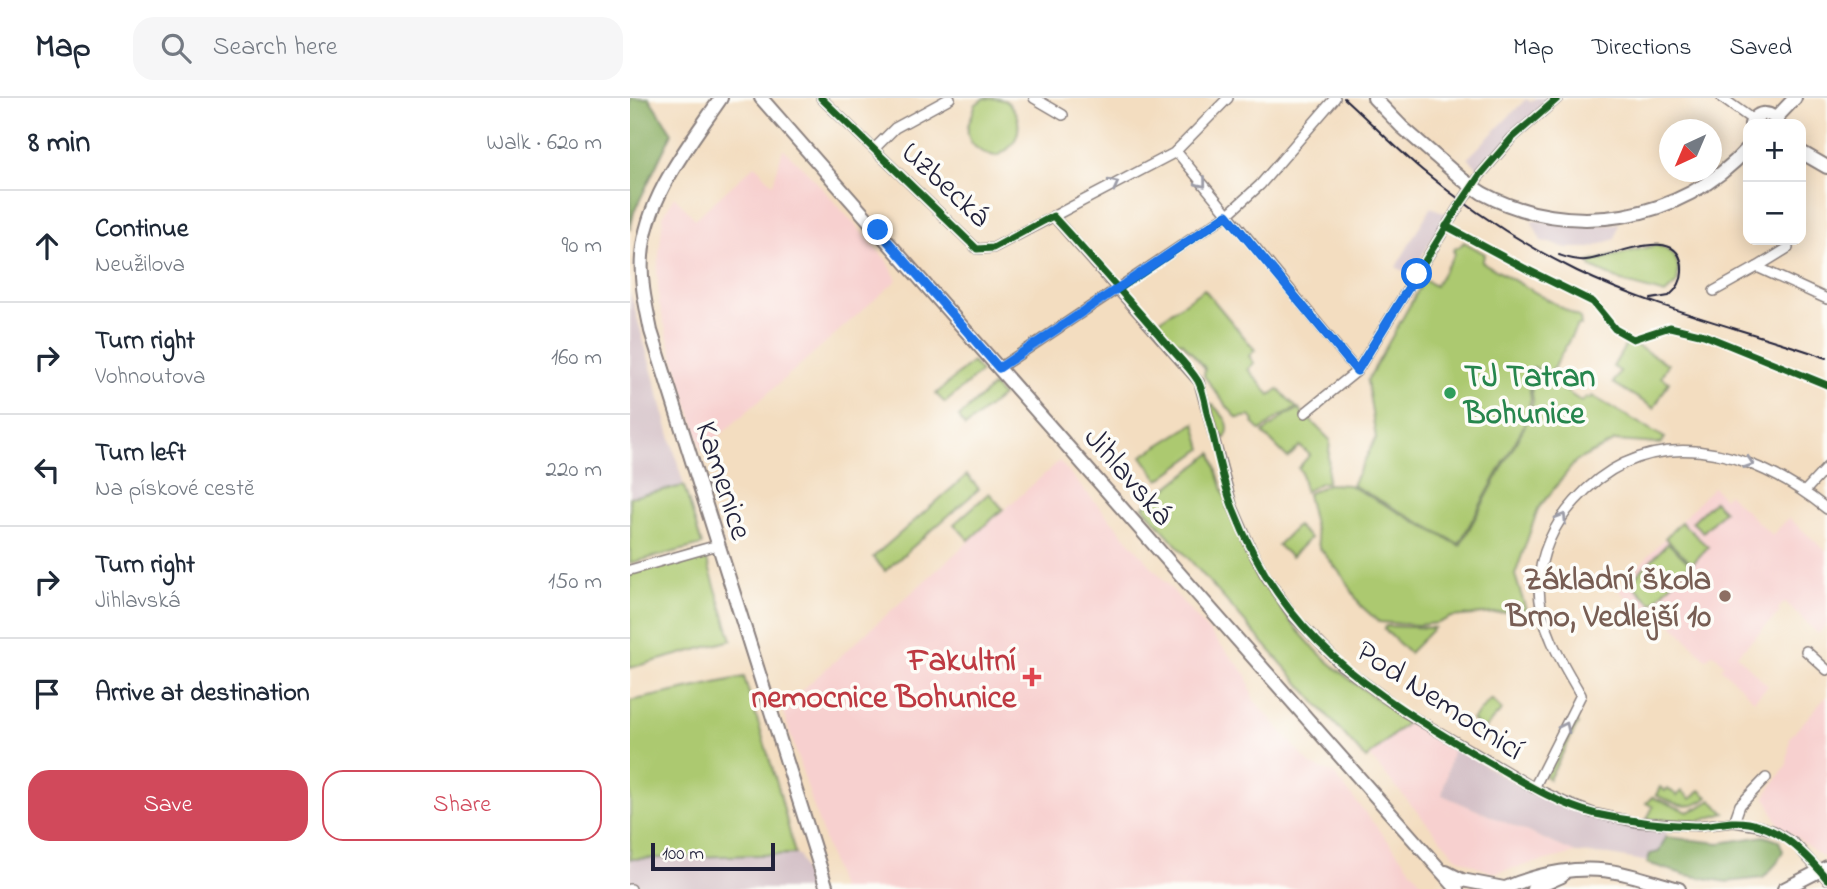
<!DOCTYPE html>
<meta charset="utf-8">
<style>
body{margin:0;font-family:"Indie Flower",sans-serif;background:#f6f6f7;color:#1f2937}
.controls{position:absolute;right:21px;top:21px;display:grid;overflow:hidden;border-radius:14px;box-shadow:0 4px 18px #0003}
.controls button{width:63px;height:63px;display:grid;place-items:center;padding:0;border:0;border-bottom:2px solid #e0e1e3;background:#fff;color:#1f2937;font:35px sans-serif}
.compass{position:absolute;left:1029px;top:21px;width:63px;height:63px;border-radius:50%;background:#fff;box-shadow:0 4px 18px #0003;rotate:224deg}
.scale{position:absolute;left:21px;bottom:18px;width:124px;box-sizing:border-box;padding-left:7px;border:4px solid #22223b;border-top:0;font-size:19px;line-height:24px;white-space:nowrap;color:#22223b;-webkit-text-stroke:5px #fdfcf7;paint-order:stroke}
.stop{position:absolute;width:21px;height:21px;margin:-16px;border:5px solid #1a73e8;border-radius:50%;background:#fff}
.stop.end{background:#1a73e8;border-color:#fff;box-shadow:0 2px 7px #0008}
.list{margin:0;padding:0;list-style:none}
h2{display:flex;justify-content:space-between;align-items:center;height:91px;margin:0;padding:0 28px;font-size:30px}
h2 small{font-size:23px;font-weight:400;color:#747a83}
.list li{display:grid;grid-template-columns:46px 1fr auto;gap:21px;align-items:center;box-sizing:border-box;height:112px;padding:0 28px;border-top:2px solid #e0e1e3}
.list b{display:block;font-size:26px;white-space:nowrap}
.list p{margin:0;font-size:23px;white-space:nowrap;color:#747a83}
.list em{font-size:23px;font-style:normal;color:#747a83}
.actions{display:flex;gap:14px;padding:21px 28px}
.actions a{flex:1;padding:16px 0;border:2px solid #d1495b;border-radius:21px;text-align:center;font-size:24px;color:#d1495b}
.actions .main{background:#d1495b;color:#fff}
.icon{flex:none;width:38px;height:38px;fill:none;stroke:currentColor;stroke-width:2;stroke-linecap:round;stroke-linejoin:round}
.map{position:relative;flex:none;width:1197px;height:791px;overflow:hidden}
header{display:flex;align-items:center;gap:42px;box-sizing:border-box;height:98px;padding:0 35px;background:#fff;border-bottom:2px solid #e0e1e3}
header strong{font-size:33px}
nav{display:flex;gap:38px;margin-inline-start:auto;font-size:24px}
.search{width:490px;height:63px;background:#f6f6f7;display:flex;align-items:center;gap:18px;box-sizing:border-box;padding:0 24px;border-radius:21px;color:#747a83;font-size:26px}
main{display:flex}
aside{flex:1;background:#fff}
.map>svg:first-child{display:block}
.built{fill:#f7d0cf}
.industrial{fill:#d2bec5}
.green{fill:#acc970;stroke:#677656;stroke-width:2}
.forest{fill:#89ad62;stroke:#56684e;stroke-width:2}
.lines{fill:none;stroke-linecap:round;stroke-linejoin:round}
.street-casing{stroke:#8a807e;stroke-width:12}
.secondary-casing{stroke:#8a807e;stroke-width:16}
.street{stroke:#fff;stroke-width:9}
.secondary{stroke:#fff;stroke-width:12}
.tram{stroke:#22223b;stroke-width:2}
.secondary-bridge-casing{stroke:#8a807e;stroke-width:16;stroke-linecap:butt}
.secondary-bridge{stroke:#fff;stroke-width:12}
.cycleway-casing{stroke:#fdfcf7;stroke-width:11}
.cycleway{stroke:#1b5e20;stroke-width:7}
.oneway{stroke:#9c9ca7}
.route{stroke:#1a73e8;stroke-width:9}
.leisure-dot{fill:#2e9e5b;stroke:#fdfcf7;stroke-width:2.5}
.education-dot{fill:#8d6e63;stroke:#fdfcf7;stroke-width:2.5}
.health-dot{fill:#e0444e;stroke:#fdfcf7;stroke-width:2.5}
.labels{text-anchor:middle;stroke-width:7;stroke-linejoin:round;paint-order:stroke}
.street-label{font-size:32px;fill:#22223b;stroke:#fdfcf7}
.leisure-label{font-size:32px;font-weight:bold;fill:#27864d;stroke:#fdfcf7;text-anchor:start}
.education-label{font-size:32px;font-weight:bold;fill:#785e54;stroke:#fdfcf7;text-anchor:end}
.health-label{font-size:32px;font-weight:bold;fill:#be3a42;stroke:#fdfcf7;text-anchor:end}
</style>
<header>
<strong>Map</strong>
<div class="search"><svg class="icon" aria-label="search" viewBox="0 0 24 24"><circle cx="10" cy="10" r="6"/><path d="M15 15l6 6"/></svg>Search here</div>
<nav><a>Map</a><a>Directions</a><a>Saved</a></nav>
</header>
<main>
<aside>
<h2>8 min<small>Walk · 620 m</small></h2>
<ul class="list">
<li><svg class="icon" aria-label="ahead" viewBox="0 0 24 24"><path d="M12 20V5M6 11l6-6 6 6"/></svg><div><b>Continue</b><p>Neužilova</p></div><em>90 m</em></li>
<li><svg class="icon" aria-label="right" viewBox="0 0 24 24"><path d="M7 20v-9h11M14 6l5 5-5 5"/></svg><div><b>Turn right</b><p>Vohnoutova</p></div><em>160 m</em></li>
<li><svg class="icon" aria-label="left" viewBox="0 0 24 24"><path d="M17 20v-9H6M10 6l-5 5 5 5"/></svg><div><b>Turn left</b><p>Na pískové cestě</p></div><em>220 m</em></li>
<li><svg class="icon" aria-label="right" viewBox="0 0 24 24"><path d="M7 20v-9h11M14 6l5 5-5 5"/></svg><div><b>Turn right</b><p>Jihlavská</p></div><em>150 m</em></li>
<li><svg class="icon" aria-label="arrive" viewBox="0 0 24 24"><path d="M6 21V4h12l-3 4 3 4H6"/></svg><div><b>Arrive at destination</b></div></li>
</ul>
<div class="actions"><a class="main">Save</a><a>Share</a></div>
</aside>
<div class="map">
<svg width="1197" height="791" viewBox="0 0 1197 791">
<rect width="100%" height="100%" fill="#fdfcf7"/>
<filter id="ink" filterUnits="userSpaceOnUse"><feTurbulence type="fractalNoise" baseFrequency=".0143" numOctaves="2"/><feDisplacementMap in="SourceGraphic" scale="14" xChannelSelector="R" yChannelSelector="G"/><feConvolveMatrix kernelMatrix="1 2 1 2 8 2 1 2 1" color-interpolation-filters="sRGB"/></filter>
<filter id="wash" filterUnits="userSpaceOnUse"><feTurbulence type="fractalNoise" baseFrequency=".00686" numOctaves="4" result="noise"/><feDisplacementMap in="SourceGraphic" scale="28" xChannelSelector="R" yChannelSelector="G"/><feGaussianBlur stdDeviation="1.57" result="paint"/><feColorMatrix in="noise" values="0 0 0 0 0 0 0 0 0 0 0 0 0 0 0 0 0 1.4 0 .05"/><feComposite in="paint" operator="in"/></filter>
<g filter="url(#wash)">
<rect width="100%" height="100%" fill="#f3ddc0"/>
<g class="built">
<path d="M153,51L175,71L258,164L267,182L72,353L38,240L29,204L27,174L33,119L44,98L65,121L125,67L143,86Z"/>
<path d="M429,363L617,577L623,601L681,667L703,675L797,791H210L152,610Z"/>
<path d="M1083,389L1094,400L1098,396L1142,437L1159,420L1197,454V527L1188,536L1155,504L1148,511L1150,514L1107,557L1138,588L1124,602L1091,570L1094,566L1083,555L1076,561L1023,506L1013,516L987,491Z"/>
<path d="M1197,598V755L1193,759L1149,727L1135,698L1157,666L1160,639Z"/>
<path d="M773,622L823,649L812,697L946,755L863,775L826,759L736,654Z"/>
</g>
<g class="industrial">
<path d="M906,0H917L920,3L849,71L838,60L896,1L901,4Z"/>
<path d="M801,109L817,116L781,177L766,169Z"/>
<path d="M901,122L956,128L989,126L985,141L961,150H937L911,143Z"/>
<path d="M0,194L54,388L0,399Z"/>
<path d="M823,649L907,698L968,720L1038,732L1024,765L980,757L946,755L812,697Z"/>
<path d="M127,757H169L179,791H21L0,784V761Z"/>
</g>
<g class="green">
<path d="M354,0C361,0 370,0 376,3C397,21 390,49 366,58C351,56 335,46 338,28C340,20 344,15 345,7Z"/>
<path d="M834,144L855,156L852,164L950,220L951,228H947L919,278L904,269L898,280L901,300L895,326L829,446L722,387L746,340L737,283L794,182L805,188L825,155L823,153L826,149L828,150Z"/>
<path d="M1026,147C1046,153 1051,165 1047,185L1035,196L996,185L961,169L959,164Z"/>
<path d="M574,191L625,252L619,258L624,265L618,271L640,297L648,291L667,310L648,319L631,333L623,325L624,323L620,318L608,320C600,315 582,288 574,278L575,270L552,244L544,243L527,224Z"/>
<path d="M998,243L1038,266L1031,279L1039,284L1024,310L983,285L990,273L983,269Z"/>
<path d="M342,264L351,274L315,305L306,296Z"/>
<path d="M904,272L952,304L956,299L960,301L962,298L1035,340L1030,346L985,343L946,363L908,411L885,477L896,512L821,519L808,525L787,527L749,524L730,507L715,481L689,449L677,396L698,386L719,387L830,448L898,322L903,303L900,280Z"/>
<path d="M363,288L372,298L335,329L329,319Z"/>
<path d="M580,307H583C592,317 604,326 595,340L588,338Z"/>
<path d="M669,311L700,342L697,384L690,385L675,394L671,373L668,370L680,357L670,348L658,360L633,335L654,318Z"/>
<path d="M565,325L572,351L529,382L512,358Z"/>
<path d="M582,355C601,428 634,502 689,555C717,582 747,602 780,622L736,661L513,409Z"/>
<path d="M337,377L349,391L255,473L243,459Z"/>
<path d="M54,388L72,447L0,465V399Z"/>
<path d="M359,395L373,411L339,442L324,426Z"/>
<path d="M1084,403L1094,413L1073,434L1062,424Z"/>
<path d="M1051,424L1078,449L1062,466L1035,440Z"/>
<path d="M667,428L680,440L661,459L648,447Z"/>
<path d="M1038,445L1060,466L1022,506L1000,484Z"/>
<path d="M74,453L102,542L0,570V474Z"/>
<path d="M756,528L804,530L779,555L754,531Z"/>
<path d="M114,579L149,692L165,756L0,761V603Z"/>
<path d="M861,601L872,612L853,632L842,622Z"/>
<path d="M943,621L948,626L919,681L915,678Z"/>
<path d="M1030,689L1035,693L1038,690L1047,698L1052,693L1061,701L1070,692L1078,699C1060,715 1045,706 1026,697Z"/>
<path d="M1022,699L1058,714L1068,710L1081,702L1095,715L1069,723L1017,721L1023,709L1016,705Z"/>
</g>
<g class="forest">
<path d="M0,0H19L42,35L4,114L0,132Z"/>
<path d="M1134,738L1149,743L1153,753L1147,765L1133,780L1097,784L1056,777L1017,765L1020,756L1029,754L1036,739L1090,745Z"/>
</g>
</g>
<g filter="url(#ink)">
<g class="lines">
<defs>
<g id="street">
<path d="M191,0L347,151L363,150L544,55L598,0"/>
<path d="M404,0L433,17"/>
<path d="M1092,0L1123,22"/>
<path d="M244,51L265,30L320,0"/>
<path d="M546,53L727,273"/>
<path d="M423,118L569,284L602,407L622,453L635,477L664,519L712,568L773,613L904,690L936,705L963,715L1006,724L1067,728L1104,724L1129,728L1144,733L1165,746L1197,781"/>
<path d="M1127,169L1158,150"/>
<path d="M1084,193L1127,169L1197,201"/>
<path d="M369,270L597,117L630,87L705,0"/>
<path d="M675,315L727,273L829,108L850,77L882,40L928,0"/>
<path d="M1175,393L1197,369"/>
<path d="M0,472L88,447"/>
<path d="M1176,553L1197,572"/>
<path d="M904,690L951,597C932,565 909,528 909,489C909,457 924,426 945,403C1018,321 1121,350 1197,411"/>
<path d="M1104,724L1110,707L1136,680"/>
<path d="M0,791H1"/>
</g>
<g id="secondary">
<path d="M91,0C59,47 16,99 12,158C10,184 16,208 21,233L197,791"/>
<path d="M131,0L827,791"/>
<path d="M744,0L772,29L833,82"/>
<path d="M1146,20L1165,0"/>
<path d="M1121,26C1128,12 1142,13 1149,26"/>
<path d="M1171,54L1197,69"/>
<path d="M852,95C939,142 1052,124 1118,50"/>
<path d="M816,774L832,782L874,790"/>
<path d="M873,791C908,775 952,766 991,775C1010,779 1029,786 1049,791"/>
<path d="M903,791L932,778"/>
<path d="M1154,791L1197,769"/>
</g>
</defs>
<use href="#street" class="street-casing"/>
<use href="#secondary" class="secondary-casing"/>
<use href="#street" class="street"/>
<use href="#secondary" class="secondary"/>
<g class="tram">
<path d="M714,0C740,24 765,49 792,72C839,111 892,146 947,173C1026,211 1114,231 1197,260"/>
<path d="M929,157C938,160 946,163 956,162C981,160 1054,122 1052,174C1052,184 1047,191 1039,198L1021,201"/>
</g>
<defs>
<path id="secondary-bridge" d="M833,82L852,95"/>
</defs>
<use href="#secondary-bridge" class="secondary-bridge-casing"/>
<use href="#secondary-bridge" class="secondary-bridge"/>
<defs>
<g id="cycleway">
<path d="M191,0L347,151L363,150L423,118C459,157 494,197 529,237C541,252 558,267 568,283C573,292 575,305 577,315C586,346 591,380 603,410C654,541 737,592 853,661C888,681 926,706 966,716C998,723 1031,727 1064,728C1077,728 1089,725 1102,724C1143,722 1173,752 1197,781"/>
<path d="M816,128L898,172L963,204L985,231L1003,241L1040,229L1074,237L1197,287"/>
<path d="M489,191L597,117L727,273L829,108L850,77L882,40L928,0"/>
</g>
</defs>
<use href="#cycleway" class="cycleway-casing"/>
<use href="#cycleway" class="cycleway"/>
</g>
<defs><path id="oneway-chevron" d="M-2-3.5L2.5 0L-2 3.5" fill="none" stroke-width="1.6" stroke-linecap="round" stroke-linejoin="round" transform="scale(1.75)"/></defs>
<g class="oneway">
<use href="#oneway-chevron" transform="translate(572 85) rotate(51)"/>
<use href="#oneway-chevron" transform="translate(484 86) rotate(-27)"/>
<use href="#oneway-chevron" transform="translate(1119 365) rotate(19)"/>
<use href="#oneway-chevron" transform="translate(932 420) rotate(-58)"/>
<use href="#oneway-chevron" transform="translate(935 629) rotate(-64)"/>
</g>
</g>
<g class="lines" filter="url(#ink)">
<path class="route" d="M248,132L369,270L597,117L727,273L787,176"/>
</g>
<circle class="leisure-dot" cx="820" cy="295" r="7"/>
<circle class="education-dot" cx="1095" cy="498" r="7"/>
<path class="health-dot" d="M398.5 568.5h7v7h7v7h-7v7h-7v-7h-7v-7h7z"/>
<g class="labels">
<g class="street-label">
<text transform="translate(317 85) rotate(43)" y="11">Uzbecká</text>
<text transform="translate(500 377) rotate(49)" y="11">Jihlavská</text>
<text transform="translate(95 382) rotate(72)" y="11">Kamenice</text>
<text transform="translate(811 601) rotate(33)" y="11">Pod Nemocnicí</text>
</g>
<g class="leisure-label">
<text x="834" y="288">TJ Tatran<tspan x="834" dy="37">Bohunice</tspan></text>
</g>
<g class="education-label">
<text x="1081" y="491">Základní škola<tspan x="1081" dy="37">Brno, Vedlejší 10</tspan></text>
</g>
<g class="health-label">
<text x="386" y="572">Fakultní<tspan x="386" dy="37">nemocnice Bohunice</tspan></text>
</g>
</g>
</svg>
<div class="controls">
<button>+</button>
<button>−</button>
</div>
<svg class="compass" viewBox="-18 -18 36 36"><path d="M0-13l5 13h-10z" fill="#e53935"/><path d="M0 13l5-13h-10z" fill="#747a83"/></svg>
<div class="scale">100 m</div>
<div class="stop" style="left:787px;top:176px"></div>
<div class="stop end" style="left:248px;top:132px"></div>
</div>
</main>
